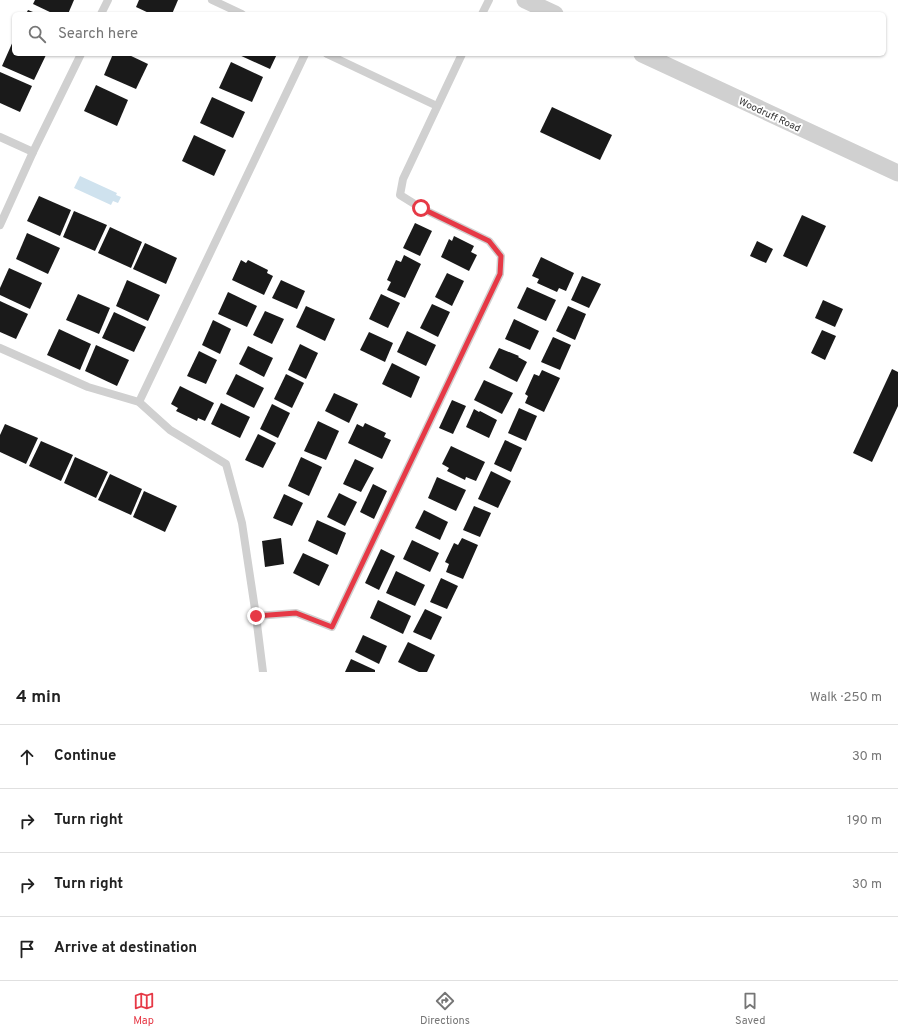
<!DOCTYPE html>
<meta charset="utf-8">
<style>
body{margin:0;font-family:Overpass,sans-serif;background:#f6f6f6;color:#222}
.stop{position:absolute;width:12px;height:12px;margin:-9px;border:3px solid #e63946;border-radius:50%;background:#fff}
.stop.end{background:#e63946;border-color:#fff;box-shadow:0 1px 4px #0008}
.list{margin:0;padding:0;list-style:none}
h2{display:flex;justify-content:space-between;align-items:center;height:52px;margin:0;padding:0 16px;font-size:17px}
h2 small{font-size:13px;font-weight:400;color:#767676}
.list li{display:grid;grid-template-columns:26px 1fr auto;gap:12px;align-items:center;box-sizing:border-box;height:64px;padding:0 16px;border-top:1px solid #e0e0e0}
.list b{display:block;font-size:15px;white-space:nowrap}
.list em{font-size:13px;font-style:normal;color:#767676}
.icon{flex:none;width:22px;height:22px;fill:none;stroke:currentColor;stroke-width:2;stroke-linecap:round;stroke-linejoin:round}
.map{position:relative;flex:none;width:898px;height:672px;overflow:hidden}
.search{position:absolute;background:#fff;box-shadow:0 1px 3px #0004;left:12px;right:12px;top:12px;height:44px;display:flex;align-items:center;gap:10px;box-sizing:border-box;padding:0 14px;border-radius:6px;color:#767676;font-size:15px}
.sheet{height:308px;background:#fff}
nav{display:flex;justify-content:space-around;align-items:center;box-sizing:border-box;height:56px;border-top:1px solid #e0e0e0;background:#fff;font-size:11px;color:#767676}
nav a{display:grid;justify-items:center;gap:2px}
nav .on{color:#e63946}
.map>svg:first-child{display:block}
.water{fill:#cfe2ee}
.building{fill:#1a1a1a}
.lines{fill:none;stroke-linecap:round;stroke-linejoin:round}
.lane{stroke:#d0d0d0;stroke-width:8}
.street{stroke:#d0d0d0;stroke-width:17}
.route{stroke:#e63946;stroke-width:5}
.labels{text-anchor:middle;stroke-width:4;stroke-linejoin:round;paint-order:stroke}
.street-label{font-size:10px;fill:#333;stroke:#fff}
</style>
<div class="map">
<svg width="898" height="672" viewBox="0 0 898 672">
<rect width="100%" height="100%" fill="#fff"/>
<path class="water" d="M80,176L117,193L116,195L121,197L118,203L113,201L111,205L74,188Z"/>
<g class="building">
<path d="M35,0H74L68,14H54L33,4Z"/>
<path d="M139,0H178L172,14H151L136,7Z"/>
<path d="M28,10L38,14H26Z"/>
<path d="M14,39V54L46,55L34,80L2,66Z"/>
<path d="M113,54H127L148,64L136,89L104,75Z"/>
<path d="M237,54H277L270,69Z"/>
<path d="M231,62L263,77L252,102L219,88Z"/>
<path d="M0,72L32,86L20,112L0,103Z"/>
<path d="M96,85L128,100L117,126L84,111Z"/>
<path d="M212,97L245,112L233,138L200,123Z"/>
<path d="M552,107L612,135L600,160L540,132Z"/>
<path d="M194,135L226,150L214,176L182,161Z"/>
<path d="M39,196L71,210L60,236L27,221Z"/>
<path d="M74,211L107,225L95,251L63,237Z"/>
<path d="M802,215L826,226L807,267L783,256Z"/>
<path d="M415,223L432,231L420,256L403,248Z"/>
<path d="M110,227L142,242L131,268L98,253Z"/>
<path d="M27,233L60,248L48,274L16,259Z"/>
<path d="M454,236L474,246L471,252L477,255L469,271L441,257L449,239L452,241Z"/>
<path d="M757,241L773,249L766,263L750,256Z"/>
<path d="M145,243L177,258L166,284L133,269Z"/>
<path d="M404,255L421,264L405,298L387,290L391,282L387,280L396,260L401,262Z"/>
<path d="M541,257L574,273L566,291L559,288L557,292L537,283L539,279L532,276Z"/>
<path d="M241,260L246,263L248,260L268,270L267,273L273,276L264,295L232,280Z"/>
<path d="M9,268L42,283L30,309L0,295V288Z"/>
<path d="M447,273L464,281L452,306L435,297Z"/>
<path d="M582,276L601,284L589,308L571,300Z"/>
<path d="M127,280L160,295L148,321L116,306Z"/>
<path d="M281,280L305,291L297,309L272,298Z"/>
<path d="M527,287L556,300L546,321L517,308Z"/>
<path d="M228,292L257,306L247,327L218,314Z"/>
<path d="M78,294L110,308L99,334L66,320Z"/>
<path d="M381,294L400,303L388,328L369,319Z"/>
<path d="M823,300L843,309L835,327L815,318Z"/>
<path d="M0,301L28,314L16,339L0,332Z"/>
<path d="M432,304L450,312L438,337L420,328Z"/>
<path d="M306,306L335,319L325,341L296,327Z"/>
<path d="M568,306L586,314L575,340L556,331Z"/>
<path d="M265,311L284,319L272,344L253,335Z"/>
<path d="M114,312L146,327L134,352L102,338Z"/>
<path d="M514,319L539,331L530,350L505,339Z"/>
<path d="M213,320L231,329L220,354L202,345Z"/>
<path d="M59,329L91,344L80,370L47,355Z"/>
<path d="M822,330L836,336L825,360L811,353Z"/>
<path d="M407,331L436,345L426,366L397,352Z"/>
<path d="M369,332L393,343L385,362L360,350Z"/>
<path d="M553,337L571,345L560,370L541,362Z"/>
<path d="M300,344L318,353L306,379L288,370Z"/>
<path d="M96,345L129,360L117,386L85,371Z"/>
<path d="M248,346L273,358L264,377L239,364Z"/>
<path d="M499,348L519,356L518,357L527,362L517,382L489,368Z"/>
<path d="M199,351L217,360L206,384L187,376Z"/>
<path d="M392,363L420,377L411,398L382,384Z"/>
<path d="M892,369L898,372V406L872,462L853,453Z"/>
<path d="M542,370L560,378L544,412L525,403L528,396L525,394L534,374L539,376Z"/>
<path d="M236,374L264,388L254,408L226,394Z"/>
<path d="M286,374L304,383L292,408L274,399Z"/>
<path d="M484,380L513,393L502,414L474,400Z"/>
<path d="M180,386L214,403L205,421L198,418L197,421L176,411L178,408L171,404Z"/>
<path d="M334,393L358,404L349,423L325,411Z"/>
<path d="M452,400L466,406L453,434L439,428Z"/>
<path d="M221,403L250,417L240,438L211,424Z"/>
<path d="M272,404L290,413L278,438L260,429Z"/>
<path d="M519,408L537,416L526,441L508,433Z"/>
<path d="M474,409L479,412L480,411L497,420L489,438L466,427Z"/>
<path d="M318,421L339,431L326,460L304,451Z"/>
<path d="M365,423L386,433L384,437L391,440L382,459L348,443L357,424L363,427Z"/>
<path d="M5,424L38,438L26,464L0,452V435Z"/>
<path d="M258,434L276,443L263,468L245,460Z"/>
<path d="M505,440L522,448L511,472L494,464Z"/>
<path d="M41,441L73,455L61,481L29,466Z"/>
<path d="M451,446L485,462L476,481L466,477L465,480L447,471L449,468L442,464Z"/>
<path d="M75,457L108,472L96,498L64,483Z"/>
<path d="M301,457L322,467L309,496L288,486Z"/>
<path d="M355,459L374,468L361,492L343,484Z"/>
<path d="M491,471L511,481L498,508L478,499Z"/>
<path d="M110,474L142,489L131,515L98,500Z"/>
<path d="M437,477L466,490L456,511L428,498Z"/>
<path d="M373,484L387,491L374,519L360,512Z"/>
<path d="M144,491L177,506L165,532L133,517Z"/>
<path d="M339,493L357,502L345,526L327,517Z"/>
<path d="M284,494L303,503L292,526L273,518Z"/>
<path d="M474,506L491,513L480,537L463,530Z"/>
<path d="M424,510L448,522L440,540L415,528Z"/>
<path d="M317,520L346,533L337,555L308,541Z"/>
<path d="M281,538L284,564L265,567L262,541Z"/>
<path d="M462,538L478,545L463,579L446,572L449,564L445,562L454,543L458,545Z"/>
<path d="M412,540L439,553L430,572L403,559Z"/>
<path d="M381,549L395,556L379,590L365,583Z"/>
<path d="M303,553L329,565L319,586L293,573Z"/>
<path d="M396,571L425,585L415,606L386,593Z"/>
<path d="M441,578L458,586L447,609L430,602Z"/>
<path d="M378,600L411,616L403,634L370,618Z"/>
<path d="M425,609L442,617L431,640L413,632Z"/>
<path d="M363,635L387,646L379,664L355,652Z"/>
<path d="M408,642L435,655L427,672H419L398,662Z"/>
<path d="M351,659L375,670V672H345Z"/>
</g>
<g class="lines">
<g class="lane">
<path d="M212,0L242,14"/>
<path d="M101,14L108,0"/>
<path d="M482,14L489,0"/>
<path d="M327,54L437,106"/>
<path d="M0,137L33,152"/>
<path d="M0,225L33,152L81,54"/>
<path d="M0,348L88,387L139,402L170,430L226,464L242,523L256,616L263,672"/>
<path d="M139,402L305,54"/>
<path d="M256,616L296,613L332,627L500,274L501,256L489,241L421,208L400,195L403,179L462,54"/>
</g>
<g class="street">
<path d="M525,0L555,14"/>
<path d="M642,54L898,173"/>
</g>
</g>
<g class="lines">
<path class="route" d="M256,616L296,613L332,627L500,274L501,256L489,241L421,208"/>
</g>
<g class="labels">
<g class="street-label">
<text transform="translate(770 114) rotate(25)" y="4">Woodruff Road</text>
</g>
</g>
</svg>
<div class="stop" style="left:421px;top:208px"></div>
<div class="stop end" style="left:256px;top:616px"></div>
<div class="search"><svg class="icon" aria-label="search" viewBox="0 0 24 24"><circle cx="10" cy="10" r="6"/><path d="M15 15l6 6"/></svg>Search here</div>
</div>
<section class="sheet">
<h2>4 min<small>Walk · 250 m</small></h2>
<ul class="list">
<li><svg class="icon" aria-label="ahead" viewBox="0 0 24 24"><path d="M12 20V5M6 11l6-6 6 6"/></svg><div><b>Continue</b></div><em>30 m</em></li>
<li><svg class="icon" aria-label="right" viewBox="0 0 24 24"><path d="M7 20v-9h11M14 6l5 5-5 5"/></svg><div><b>Turn right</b></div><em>190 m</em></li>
<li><svg class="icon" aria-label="right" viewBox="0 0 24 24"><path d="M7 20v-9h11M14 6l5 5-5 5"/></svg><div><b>Turn right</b></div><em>30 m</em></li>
<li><svg class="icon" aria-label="arrive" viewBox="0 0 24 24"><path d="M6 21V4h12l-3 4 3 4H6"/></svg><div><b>Arrive at destination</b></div></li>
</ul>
</section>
<nav>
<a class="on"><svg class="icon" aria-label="map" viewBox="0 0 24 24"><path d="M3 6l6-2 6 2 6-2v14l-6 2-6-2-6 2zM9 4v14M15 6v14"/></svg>Map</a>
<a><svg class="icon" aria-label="directions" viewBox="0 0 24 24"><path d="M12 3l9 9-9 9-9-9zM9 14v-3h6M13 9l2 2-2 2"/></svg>Directions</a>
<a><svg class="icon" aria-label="saved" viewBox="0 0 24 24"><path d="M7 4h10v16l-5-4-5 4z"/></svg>Saved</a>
</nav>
